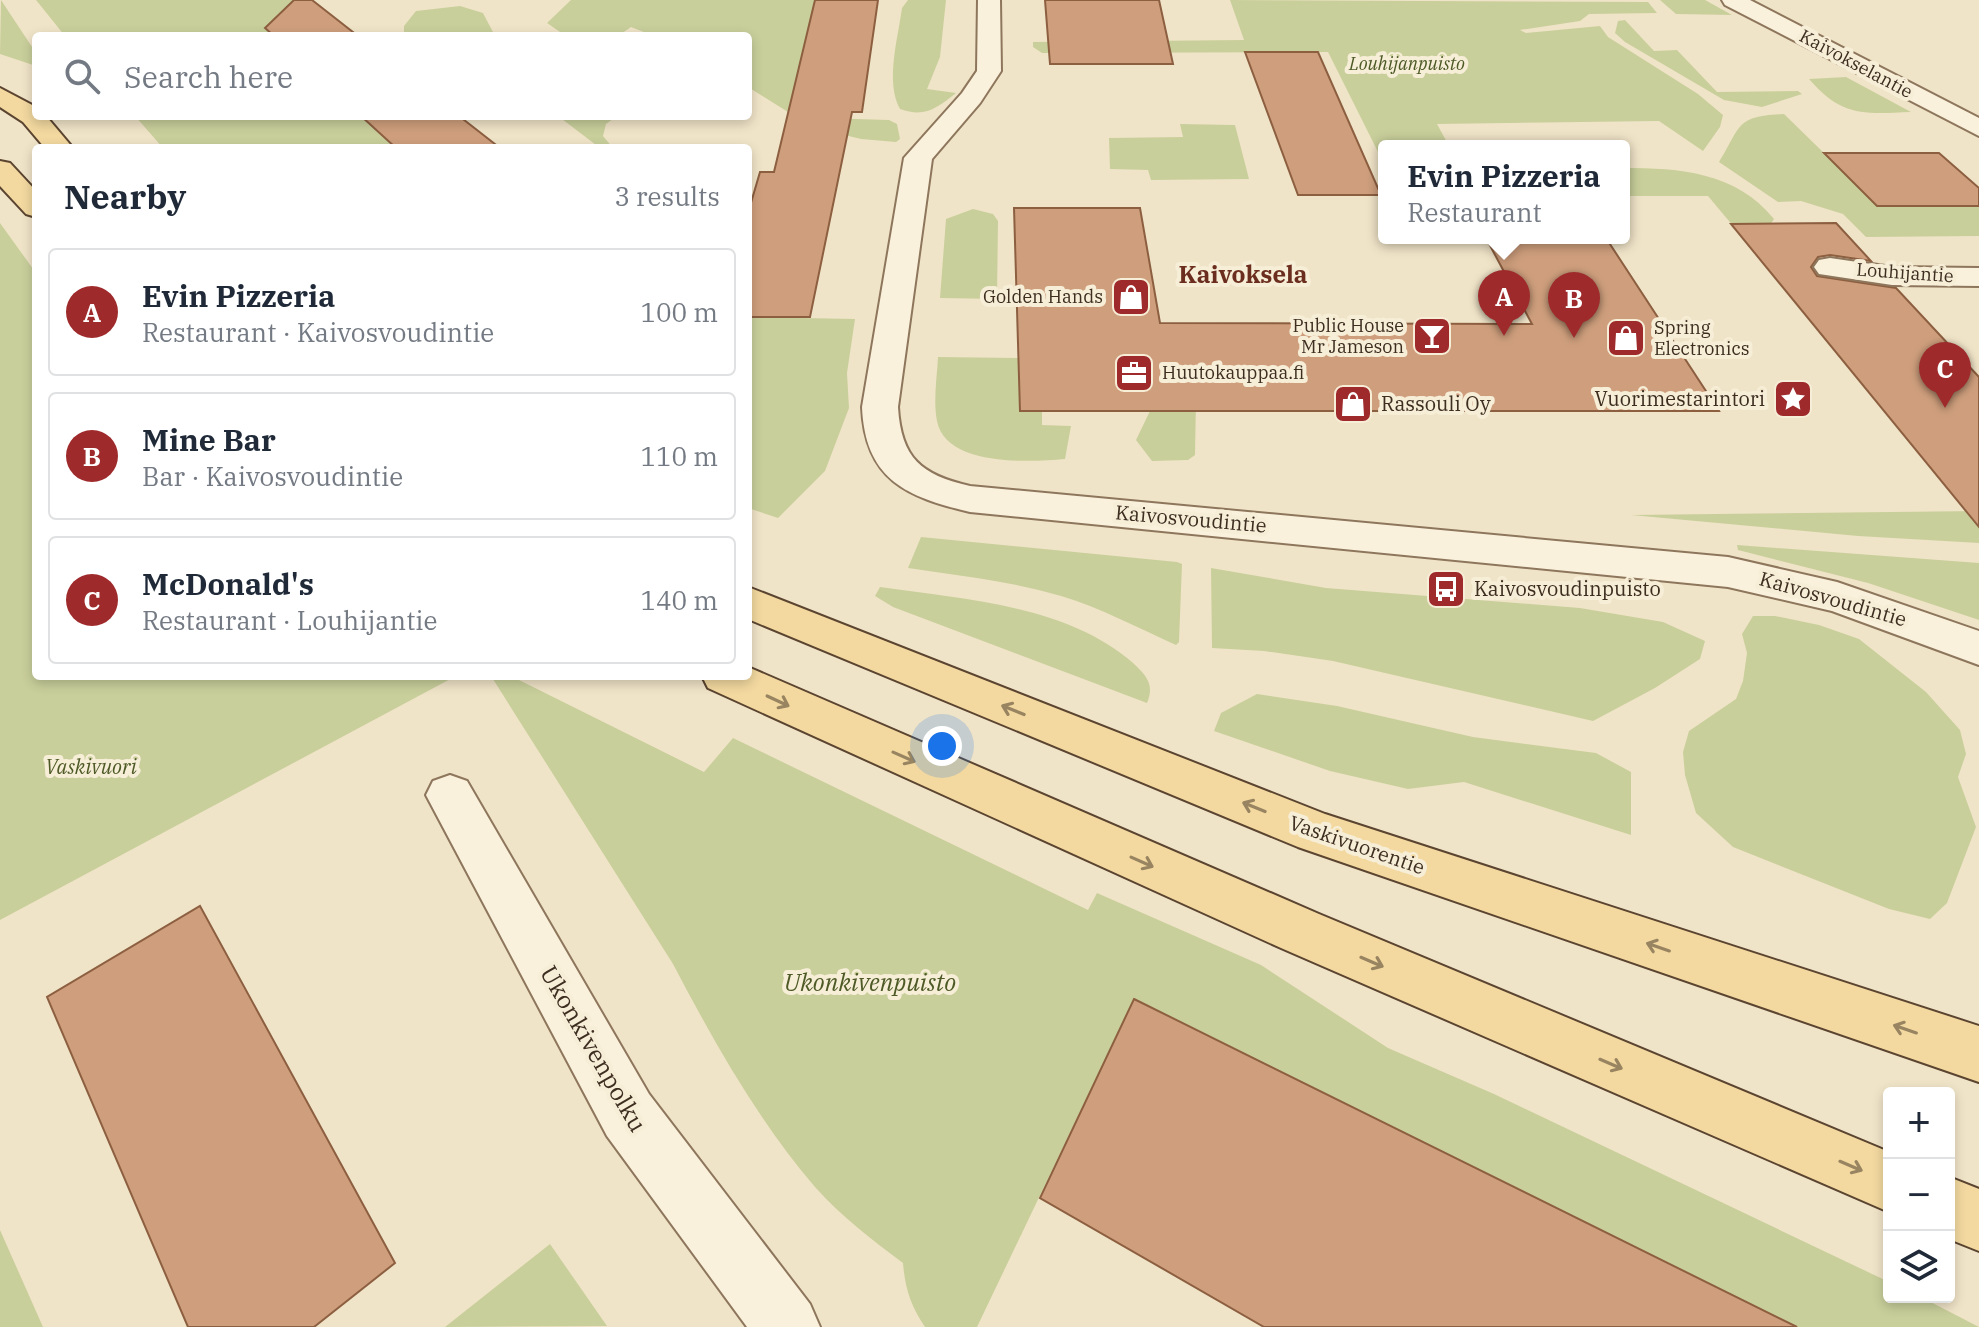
<!DOCTYPE html>
<meta charset="utf-8">
<style>
body{margin:0;font-family:"IBM Plex Serif",serif;background:#f6f6f7;color:#1f2937}
.controls{position:absolute;right:24px;bottom:24px;display:grid;overflow:hidden;border-radius:8px;box-shadow:0 4px 12px #0003}
.controls button{width:72px;height:72px;display:grid;place-items:center;padding:0;border:0;border-bottom:2px solid #e0e1e3;background:#fff;color:#1f2937;font:40px sans-serif}
.you{position:absolute;left:942px;top:746px;width:28px;height:28px;margin:-20px;border:6px solid #fff;border-radius:50%;background:#1a73e8;box-shadow:0 0 0 12px #1a73e833}
.badge{display:grid;place-items:center;width:52px;height:52px;border-radius:50%;background:#9e2a2b;color:#fff;font-size:26px;font-weight:700}
.pin{position:absolute;translate:-50% -66px;filter:drop-shadow(0 2px 4px #0008)}
.pin::after{content:'';position:absolute;top:42px;width:28px;height:24px;background:inherit;clip-path:polygon(0 0,100% 0,50% 100%)}
.popup{position:absolute;left:1378px;top:140px;width:252px;height:104px;box-sizing:border-box;display:grid;place-content:center;border-radius:8px;background:#fff;filter:drop-shadow(0 2px 6px #0005);font-size:26px;white-space:nowrap;color:#747a83}
.popup b{font-size:30px;color:#1f2937}
.popup::after{content:'';position:absolute;left:50%;top:100%;margin-left:-16px;border:16px solid transparent;border-top-color:#fff}
.list{margin:0;padding:0;list-style:none}
h2{display:flex;justify-content:space-between;align-items:center;height:104px;margin:0;padding:0 32px;font-size:34px}
h2 small{font-size:26px;font-weight:400;color:#747a83}
.list li{display:grid;grid-template-columns:52px 1fr auto;gap:24px;align-items:center;box-sizing:border-box;height:128px;margin:0 16px 16px;padding:0 16px;border:2px solid #e0e1e3;border-radius:8px}
.list b{display:block;font-size:30px;white-space:nowrap}
.list p{margin:0;font-size:26px;white-space:nowrap;color:#747a83}
.list em{font-size:26px;font-style:normal;color:#747a83}
.icon{flex:none;width:44px;height:44px;fill:none;stroke:currentColor;stroke-width:2;stroke-linecap:round;stroke-linejoin:round}
.map{position:relative;flex:none;width:1979px;height:1327px;overflow:hidden}
.search{position:absolute;background:#fff;box-shadow:0 4px 12px #0003;left:32px;top:32px;width:720px;height:88px;display:flex;align-items:center;gap:20px;box-sizing:border-box;padding:0 28px;border-radius:8px;color:#747a83;font-size:30px}
.panel{position:absolute;background:#fff;box-shadow:0 4px 12px #0003;left:32px;top:144px;width:720px;height:536px;border-radius:8px}
.map>svg:first-child{display:block}
.green{fill:#c9cf9b}
.building{fill:#cf9f7d;stroke:#8d5f41;stroke-width:2}
.lines{fill:none;stroke-linecap:round;stroke-linejoin:round}
.minor-casing{stroke:#8d765c;stroke-width:4}
.major-casing{stroke:#5b4430;stroke-width:4}
.minor{fill:#faf1dc;fill-rule:evenodd}
.major{fill:#f3d9a0;fill-rule:evenodd}
.oneway{stroke:#988460}
.labels{text-anchor:middle;stroke-width:8;stroke-linejoin:round;paint-order:stroke}
.far-park-label{font-size:18px;font-style:italic;fill:#4d5a26;stroke:#f7eed8}
.far-street-label{font-size:18px;fill:#3d2e20;stroke:#f7eed8}
.far-poi-label{font-size:18px;fill:#3d2e20;stroke:#f7eed8;text-anchor:end}
.poi-label{font-size:20px;fill:#3d2e20;stroke:#f7eed8;text-anchor:start}
.street-label{font-size:20px;fill:#3d2e20;stroke:#f7eed8}
.park-label{font-size:20px;font-style:italic;fill:#4d5a26;stroke:#f7eed8}
.far-district-label{font-size:24px;font-weight:bold;fill:#6b2e1e;stroke:#f7eed8}
.near-park-label{font-size:24px;font-style:italic;fill:#4d5a26;stroke:#f7eed8}
.near-street-label{font-size:24px;fill:#3d2e20;stroke:#f7eed8}
</style>
<div class="map">
<svg width="1979" height="1327" viewBox="0 0 1979 1327">
<rect width="100%" height="100%" fill="#f0e4c8"/>
<g class="green">
<path d="M1,0L36,53V66L0,54Z"/>
<path d="M36,0H294L266,28L274,36H65Z"/>
<path d="M571,0H815L788,112L748,87V36H654L631,27L618,36H566L547,23Z"/>
<path d="M908,0H946L940,57L927,89L956,93C937,108 925,118 900,109C885,82 898,38 902,8Z"/>
<path d="M1230,0L1648,2L1657,13L1589,14L1580,21L1520,30L1526,33L1600,26L1608,37L1698,94L1723,115L1720,127L1703,151L1659,121L1437,124L1449,146H1384V164L1328,52L1042,53L1033,47V42L1244,40Z"/>
<path d="M1660,0H1705L1732,15L1676,14Z"/>
<path d="M460,6L483,13L495,36H404V26L416,11Z"/>
<path d="M1625,20L1654,51L1677,50L1717,92L1798,91L1802,94L1762,107L1724,100L1625,42L1615,33L1618,21Z"/>
<path d="M1846,77L1911,112C1863,114 1842,117 1809,79Z"/>
<path d="M1784,114L1824,153H1851L1907,206H1979V236L1866,237L1843,214L1801,201L1778,202L1719,162C1742,125 1735,116 1784,114Z"/>
<path d="M135,116H361L396,148H163Z"/>
<path d="M558,116H617L606,124L603,136L613,148H600Z"/>
<path d="M825,118L889,120L897,124L900,139L896,142L861,139L816,128Z"/>
<path d="M1180,124L1235,125L1249,179L1151,180L1148,170L1110,169L1109,138L1183,137Z"/>
<path d="M1624,168C1680,168 1736,172 1774,219L1770,225L1744,239L1708,196H1624Z"/>
<path d="M973,209L993,214L998,221L997,299L940,298L946,219Z"/>
<path d="M0,223L36,273V676H456L0,920Z"/>
<path d="M748,317L855,319L847,373L849,408L825,471L778,518L748,508Z"/>
<path d="M938,357L1018,358L1020,411H1042V425L1071,426L1065,459C1030,462 946,467 937,421C933,401 937,377 938,357Z"/>
<path d="M1196,400L1195,455L1188,460L1152,461L1136,440L1150,411H1174Z"/>
<path d="M1979,511V543L1858,536L1631,515Z"/>
<path d="M921,537L1177,562L1182,564L1179,642L1176,645C1138,628 1101,608 1061,596C1011,581 959,576 908,568Z"/>
<path d="M1737,545L1979,563V620L1868,583L1738,550Z"/>
<path d="M1211,568L1326,588L1580,608L1663,622L1705,641L1700,659L1655,688L1593,721L1333,661L1264,651L1212,648Z"/>
<path d="M880,587C963,599 1066,605 1132,662C1146,675 1155,684 1147,703L893,607L875,596Z"/>
<path d="M1753,616H1775L1819,625L1859,639L1926,692L1960,730L1966,754L1958,777L1976,827L1947,903L1930,919L1889,909L1733,847L1696,813L1685,775L1683,752L1689,731L1736,699L1743,681L1747,653L1742,634Z"/>
<path d="M491,676H511L704,772L733,738L1088,910L1097,893L1261,965L1388,1048L1494,1094L1889,1282V1297H1921L1979,1327H1797L1134,999L977,1327H925C911,1306 905,1289 903,1263C872,1240 841,1216 815,1187C758,1121 713,1040 673,964Z"/>
<path d="M1257,694L1337,706L1473,737L1596,753L1631,772V835L1464,782L1408,789L1330,771L1214,731L1221,713Z"/>
<path d="M0,1230L43,1327H0Z"/>
<path d="M550,1244L607,1326L445,1327Z"/>
</g>
<g class="building">
<path d="M294,0H312L358,36H274L265,28Z"/>
<path d="M815,0H878L862,112H852L810,317H748V213L760,172H774Z"/>
<path d="M1045,0H1159L1173,64H1050Z"/>
<path d="M1245,52H1318L1381,195H1298Z"/>
<path d="M361,116H459L500,148H396Z"/>
<path d="M1824,153H1939L1979,188V206H1877Z"/>
<path d="M1014,208H1140L1160,323L1532,324L1486,238H1606L1719,411H1020Z"/>
<path d="M1836,223L1871,261L1830,255L1818,257L1811,267L1817,276L1896,288L1979,377V527L1731,224Z"/>
<path d="M200,906L395,1263L314,1327H188L47,997Z"/>
<path d="M1134,999L1797,1327H1264L1040,1198Z"/>
</g>
<g class="lines">
<defs>
<g id="minor">
<path d="M978,0H1000L1001,71L980,103L932,159L898,407C901,458 921,475 970,486L1728,557L1837,582L1979,631V665L1832,611L1728,587L970,512C907,497 865,480 862,407L904,158L962,93L977,71Z"/>
<path d="M1722,0H1750L1979,118V136L1725,5Z"/>
<path d="M1830,258L1892,267L1979,268V286L1892,285L1819,274L1814,267L1819,260Z"/>
<path d="M450,775L467,781L649,1094L810,1304L820,1327H747L607,1136L426,795L433,781Z"/>
</g>
<g id="major">
<path d="M0,88L36,107V116H46L73,148H45L23,122L0,107Z"/>
<path d="M0,161L10,163L36,191V217L26,214L0,186Z"/>
<path d="M748,587L1325,814L1979,1026V1082L1298,847L748,619Z"/>
<path d="M748,667L1319,914L1889,1152V1212L1281,948L708,688L702,676H748Z"/>
<path d="M1949,1177L1979,1189V1251L1949,1239Z"/>
</g>
</defs>
<use href="#minor" class="minor-casing"/>
<use href="#major" class="major-casing"/>
<use href="#minor" class="minor"/>
<use href="#major" class="major"/>
</g>
<defs><path id="oneway-shaft" d="M-6 0H5M1.5-3L5.5 0L1.5 3" fill="none" stroke-width="1.6" stroke-linecap="round" stroke-linejoin="round" transform="scale(2)"/></defs>
<g class="oneway">
<use href="#oneway-shaft" transform="translate(778 701) rotate(25)"/>
<use href="#oneway-shaft" transform="translate(1013 710) rotate(-158)"/>
<use href="#oneway-shaft" transform="translate(904 757) rotate(24)"/>
<use href="#oneway-shaft" transform="translate(1254 807) rotate(-158)"/>
<use href="#oneway-shaft" transform="translate(1142 862) rotate(24)"/>
<use href="#oneway-shaft" transform="translate(1658 947) rotate(-161)"/>
<use href="#oneway-shaft" transform="translate(1372 962) rotate(23)"/>
<use href="#oneway-shaft" transform="translate(1905 1029) rotate(-161)"/>
<use href="#oneway-shaft" transform="translate(1611 1064) rotate(23)"/>
<use href="#oneway-shaft" transform="translate(1851 1166) rotate(23)"/>
</g>
<defs>
<symbol id="shop-square" viewBox="-11 -11 22 22"><rect x="-9" y="-9" width="18" height="18" rx="4" fill="#9e2a2b" stroke="#f7eed8"/><path d="M-5-2.5h2.3a2.7 3.5 0 0 1 5.4 0H5L5.5 6h-11ZM-1.5-2.5h3a1.5 2.3 0 0 0-3 0Z" fill="#fff"/></symbol>
<symbol id="bar-square" viewBox="-11 -11 22 22"><rect x="-9" y="-9" width="18" height="18" rx="4" fill="#9e2a2b" stroke="#f7eed8"/><path d="M-6-5H6L.8 .8V4.5H3.5V6h-7V4.5H-.8V.8Z" fill="#fff"/></symbol>
<symbol id="office-square" viewBox="-11 -11 22 22"><rect x="-9" y="-9" width="18" height="18" rx="4" fill="#9e2a2b" stroke="#f7eed8"/><path d="M-6-3h4V-5.5h4V-3h4V5H-6ZM-1-4.5V-3h2v-1.5ZM-6 0V1H6V0Z" fill="#fff"/></symbol>
<symbol id="sight-square" viewBox="-11 -11 22 22"><rect x="-9" y="-9" width="18" height="18" rx="4" fill="#9e2a2b" stroke="#f7eed8"/><path d="M0-6L1.8-2.2L6-1.7L2.9 1.2L3.7 5.4L0 3.3L-3.7 5.4L-2.9 1.2L-6-1.7L-1.8-2.2Z" fill="#fff"/></symbol>
<symbol id="bus-square" viewBox="-11 -11 22 22"><rect x="-9" y="-9" width="18" height="18" rx="4" fill="#9e2a2b" stroke="#f7eed8"/><path d="M-5-6H5V4H4V6H2V4H-2V6H-4V4H-5ZM-3.5-4V0h7V-4ZM-3.5 1.2v1.5H-2V1.2ZM2 1.2v1.5H3.5V1.2Z" fill="#fff"/></symbol>
</defs>
<g fill-rule="evenodd">
<use href="#shop-square" x="1109" y="275" width="44" height="44"/>
<use href="#bar-square" x="1410" y="314" width="44" height="44"/>
<use href="#shop-square" x="1604" y="316" width="44" height="44"/>
<use href="#office-square" x="1112" y="351" width="44" height="44"/>
<use href="#sight-square" x="1771" y="377" width="44" height="44"/>
<use href="#shop-square" x="1331" y="382" width="44" height="44"/>
<use href="#bus-square" x="1424" y="567" width="44" height="44"/>
</g>
<g class="labels">
<g class="far-park-label">
<text x="1407" y="70">Louhijanpuisto</text>
</g>
<g class="far-street-label">
<text transform="translate(1856 64) rotate(28)" y="6">Kaivokselantie</text>
<text transform="translate(1905 273) rotate(4)" y="6">Louhijantie</text>
</g>
<g class="far-poi-label">
<text x="1103" y="303">Golden Hands</text>
<text x="1404" y="332">Public House<tspan x="1404" dy="21">Mr Jameson</tspan></text>
<text x="1654" y="334" text-anchor="start">Spring<tspan x="1654" dy="21">Electronics</tspan></text>
<text x="1162" y="379" text-anchor="start">Huutokauppaa.fi</text>
</g>
<g class="poi-label">
<text x="1765" y="406" text-anchor="end">Vuorimestarintori</text>
<text x="1381" y="411">Rassouli Oy</text>
<text x="1474" y="596">Kaivosvoudinpuisto</text>
</g>
<g class="street-label">
<text transform="translate(1191 519) rotate(5)" y="7">Kaivosvoudintie</text>
<text transform="translate(1833 599) rotate(16)" y="7">Kaivosvoudintie</text>
<text transform="translate(1357 845) rotate(19)" y="7">Vaskivuorentie</text>
</g>
<g class="park-label">
<text x="91" y="774">Vaskivuori</text>
</g>
<g class="far-district-label">
<text x="1243" y="283">Kaivoksela</text>
</g>
<g class="near-park-label">
<text x="870" y="991">Ukonkivenpuisto</text>
</g>
<g class="near-street-label">
<text transform="translate(593 1049) rotate(60)" y="8">Ukonkivenpolku</text>
</g>
</g>
</svg>
<div class="controls">
<button>+</button>
<button>−</button>
<button><svg class="icon" aria-label="layers" viewBox="0 0 24 24"><path d="M12 4l9 5-9 5-9-5zM3 14l9 5 9-5"/></svg></button>
</div>
<div class="you"></div>
<div class="pin badge" style="left:1504px;top:336px">A</div>
<div class="popup"><b>Evin Pizzeria</b>Restaurant</div>
<div class="pin badge" style="left:1574px;top:338px">B</div>
<div class="pin badge" style="left:1945px;top:408px">C</div>
<div class="search"><svg class="icon" aria-label="search" viewBox="0 0 24 24"><circle cx="10" cy="10" r="6"/><path d="M15 15l6 6"/></svg>Search here</div>
<section class="panel">
<h2>Nearby<small>3 results</small></h2>
<ul class="list">
<li><span class="badge">A</span><div><b>Evin Pizzeria</b><p>Restaurant · Kaivosvoudintie</p></div><em>100 m</em></li>
<li><span class="badge">B</span><div><b>Mine Bar</b><p>Bar · Kaivosvoudintie</p></div><em>110 m</em></li>
<li><span class="badge">C</span><div><b>McDonald's</b><p>Restaurant · Louhijantie</p></div><em>140 m</em></li>
</ul>
</section>
</div>
